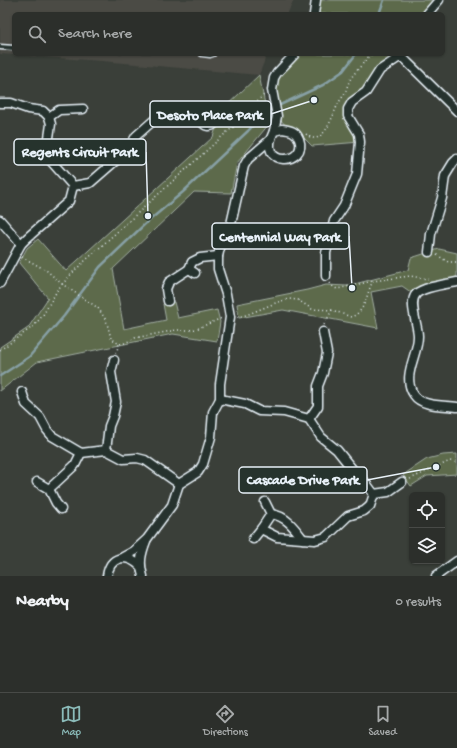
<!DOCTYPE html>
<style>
body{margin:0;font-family:"Gochi Hand",sans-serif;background:#343733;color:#f1f3f6}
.controls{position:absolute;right:12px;bottom:12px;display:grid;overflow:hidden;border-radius:6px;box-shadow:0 1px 3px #0004}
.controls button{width:36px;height:36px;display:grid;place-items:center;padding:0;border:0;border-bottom:1px solid #484a47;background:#2c2f2b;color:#f1f3f6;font:20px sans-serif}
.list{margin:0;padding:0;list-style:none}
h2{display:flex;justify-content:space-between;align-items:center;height:52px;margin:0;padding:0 16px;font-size:17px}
h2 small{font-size:13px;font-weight:400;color:#a6a9a9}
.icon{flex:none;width:22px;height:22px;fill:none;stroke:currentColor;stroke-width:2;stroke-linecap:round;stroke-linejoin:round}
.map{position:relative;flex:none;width:457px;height:576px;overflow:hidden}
.search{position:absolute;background:#2c2f2b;box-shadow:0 1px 3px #0004;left:12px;right:12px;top:12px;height:44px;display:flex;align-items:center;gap:10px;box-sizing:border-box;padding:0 14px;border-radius:6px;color:#a6a9a9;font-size:15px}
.sheet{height:116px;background:#2c2f2b}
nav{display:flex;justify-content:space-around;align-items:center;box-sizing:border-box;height:56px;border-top:1px solid #484a47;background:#2c2f2b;font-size:11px;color:#a6a9a9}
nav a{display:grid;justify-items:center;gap:2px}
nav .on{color:#8bbbb9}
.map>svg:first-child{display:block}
.built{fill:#4b4b45}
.green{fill:#5d6a4c;stroke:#a2aea2}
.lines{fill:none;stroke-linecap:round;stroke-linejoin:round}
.stream{stroke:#87a0a5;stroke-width:2.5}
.service-casing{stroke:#e8f1f8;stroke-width:7}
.minor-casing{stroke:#e8f1f8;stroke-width:11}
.path{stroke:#e8f1f8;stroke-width:1.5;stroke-dasharray:1 3;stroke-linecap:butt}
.service{stroke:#26332d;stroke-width:4}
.minor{stroke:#26332d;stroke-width:8}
.leader{fill:none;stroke:#e8f1f8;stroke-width:1.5}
.callout-dot{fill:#e8f1f8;stroke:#26332d;stroke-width:1.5}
.callout{fill:#26332d;stroke:#e8f1f8;stroke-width:1.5}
.callout-label{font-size:14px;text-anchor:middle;font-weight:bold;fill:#e8f1f8}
</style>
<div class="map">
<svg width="457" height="576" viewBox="0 0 457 576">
<rect width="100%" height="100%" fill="#3a3f39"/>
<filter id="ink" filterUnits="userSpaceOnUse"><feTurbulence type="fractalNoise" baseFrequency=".025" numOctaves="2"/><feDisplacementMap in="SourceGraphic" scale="8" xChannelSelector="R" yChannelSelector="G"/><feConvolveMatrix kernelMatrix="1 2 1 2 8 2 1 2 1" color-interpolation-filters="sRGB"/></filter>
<g filter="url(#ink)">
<path class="built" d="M0,0H294L287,14H14V54H267L259,75L102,61L0,54Z"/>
<g class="green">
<path d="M316,0H439L427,14H314Z"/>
<path d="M295,54H403L389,63L348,109L360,142L312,146L300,134L290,130L277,116L273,97L277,73Z"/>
<path d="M259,75L269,124L237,163L231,193L194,192L113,269L124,329L166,320L163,304L174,302L178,318L217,310L220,322L217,341L173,334L37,362L0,391V347L28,328L48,298L19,263L27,248L38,239L66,271L213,137L222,110Z"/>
<path d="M439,249L457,253V282L415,295L402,286L371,292L378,328L283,310L239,318L237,304L307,290L326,285L347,286L408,270L411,258Z"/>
<path d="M457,454V474L427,476L411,486L403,475L427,459L443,455Z"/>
</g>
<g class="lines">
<g class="stream">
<path d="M379,14L384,0"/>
<path d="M0,376L29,357L64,316L100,267L145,224L183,192L248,131L265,112L323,85L343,71L356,54"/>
</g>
<defs>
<g id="service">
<path d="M0,47L14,48"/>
<path d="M202,54L210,55L213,54"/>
</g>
<g id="minor">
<path d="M314,14L316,0"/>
<path d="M427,14L439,0"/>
<path d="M403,54V58L457,111"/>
<path d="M0,103H11L28,109L43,111L49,117L51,124L47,151L50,160L73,186"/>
<circle cx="209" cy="118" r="8"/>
<path d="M49,117L59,110L83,109"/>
<path d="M282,129C290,130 296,131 299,139C309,165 255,169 274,131Z"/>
<path d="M274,131L277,116L272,90L274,78L277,73L295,54"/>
<path d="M73,186L90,183L129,149L136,136L162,113L172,109L182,110L202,115"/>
<path d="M0,220L21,244"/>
<path d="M429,252L431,234L442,198L445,176L453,163L457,159"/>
<path d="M195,273L189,269L192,262L200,258L218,256"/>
<path d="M326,276V253L334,221L344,206L357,174L360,142L359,134L348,116V109L352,102L366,92L380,70L398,58H403"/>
<path d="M457,282C447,284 423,287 416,294C408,303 418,324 418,336C418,356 401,376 414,395C422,407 444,405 457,407"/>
<path d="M0,283L21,244L27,238L69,201L73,186"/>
<path d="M168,301L166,289L169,282L189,269"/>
<path d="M22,392L26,404L40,417L47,430L52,436L81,453L106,450L123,459L137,458L145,460L179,484"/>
<path d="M220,399L245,404L259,411L284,412L309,419L321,437L337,450L353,470L362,478L374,494"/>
<path d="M309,419L318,406V386L323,373L327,353L323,332"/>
<path d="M106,450L109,426L113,416L116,402L111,372L114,360"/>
<path d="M37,482L49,489L56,503L61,509"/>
<path d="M49,489L75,465L81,453"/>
<path d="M271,514C286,516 294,527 303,539"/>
<path d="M261,529L277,537L315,540L326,537L348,516L364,511L370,506L374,494L388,492L402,482"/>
<path d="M253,539L261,529L271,514L265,502"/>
<path d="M123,557L134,551L147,539L172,505L179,484L198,472L203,464L211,437L213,412L220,399V384L230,317L226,294L218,269V256L220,248L229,233L244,166L248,159L270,140"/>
<path d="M107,576C110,556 126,553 140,566"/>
<path d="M143,576C139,563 141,554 146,541"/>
<path d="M436,576L457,561"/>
</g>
</defs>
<use href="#service" class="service-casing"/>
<use href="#minor" class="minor-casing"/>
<g class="path">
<path d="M306,134C323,150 333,114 338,104C340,100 343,97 345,93C347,88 348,83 351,78C356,71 363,64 369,56L373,54"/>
<path d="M437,255L448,262H457"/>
<path d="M22,257L46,270L62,284L98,308L106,320L111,338L119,344L125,343L135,338L176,330H189L196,329L222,318"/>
<path d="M330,283L332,286L337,289L373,281"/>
<path d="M237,317L246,315L278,302L289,299L298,300L312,309L332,310L351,317C366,312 366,294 373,281L410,276L428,279"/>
<path d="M324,325L332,310"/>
<path d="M0,350L34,326L43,315L58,289L75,270L227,132C235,126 243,120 250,113C255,106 257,100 264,95"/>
<path d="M116,353L119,344"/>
<path d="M410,479L450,461L457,462"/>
</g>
<use href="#service" class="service"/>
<use href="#minor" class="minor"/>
</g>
</g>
<path class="leader" d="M314 100L271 114M148 216L146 152M352 288L349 236M436 467L367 480"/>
<g class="callout-dot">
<circle cx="314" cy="100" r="4"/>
<circle cx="148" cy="216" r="4"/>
<circle cx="352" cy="288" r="4"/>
<circle cx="436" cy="467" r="4"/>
</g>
<g class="callout">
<rect x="150" y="101" width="121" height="26" rx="4"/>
<rect x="14" y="139" width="132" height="26" rx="4"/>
<rect x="212" y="223" width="137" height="26" rx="4"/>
<rect x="239" y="467" width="128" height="26" rx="4"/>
</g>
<g class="callout-label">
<text x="210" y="119">Desoto Place Park</text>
<text x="80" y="156">Regents Circuit Park</text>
<text x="280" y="241">Centennial Way Park</text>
<text x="303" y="484">Cascade Drive Park</text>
</g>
</svg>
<div class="controls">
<button><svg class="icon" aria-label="locate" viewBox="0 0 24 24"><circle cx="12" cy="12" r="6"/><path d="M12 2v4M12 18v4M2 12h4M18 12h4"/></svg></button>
<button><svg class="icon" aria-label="layers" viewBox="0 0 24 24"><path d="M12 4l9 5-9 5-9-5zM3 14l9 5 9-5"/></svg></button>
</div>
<div class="search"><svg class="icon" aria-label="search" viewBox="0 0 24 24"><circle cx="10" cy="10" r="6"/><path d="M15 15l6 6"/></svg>Search here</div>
</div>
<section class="sheet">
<h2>Nearby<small>0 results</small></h2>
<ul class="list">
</ul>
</section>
<nav>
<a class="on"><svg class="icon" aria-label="map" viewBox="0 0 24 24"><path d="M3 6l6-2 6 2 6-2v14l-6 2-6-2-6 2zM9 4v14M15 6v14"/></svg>Map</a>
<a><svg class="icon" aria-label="directions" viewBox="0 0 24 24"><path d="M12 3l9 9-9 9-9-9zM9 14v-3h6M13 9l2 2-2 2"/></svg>Directions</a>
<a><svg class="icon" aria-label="saved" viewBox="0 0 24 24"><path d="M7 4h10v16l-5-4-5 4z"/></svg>Saved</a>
</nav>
